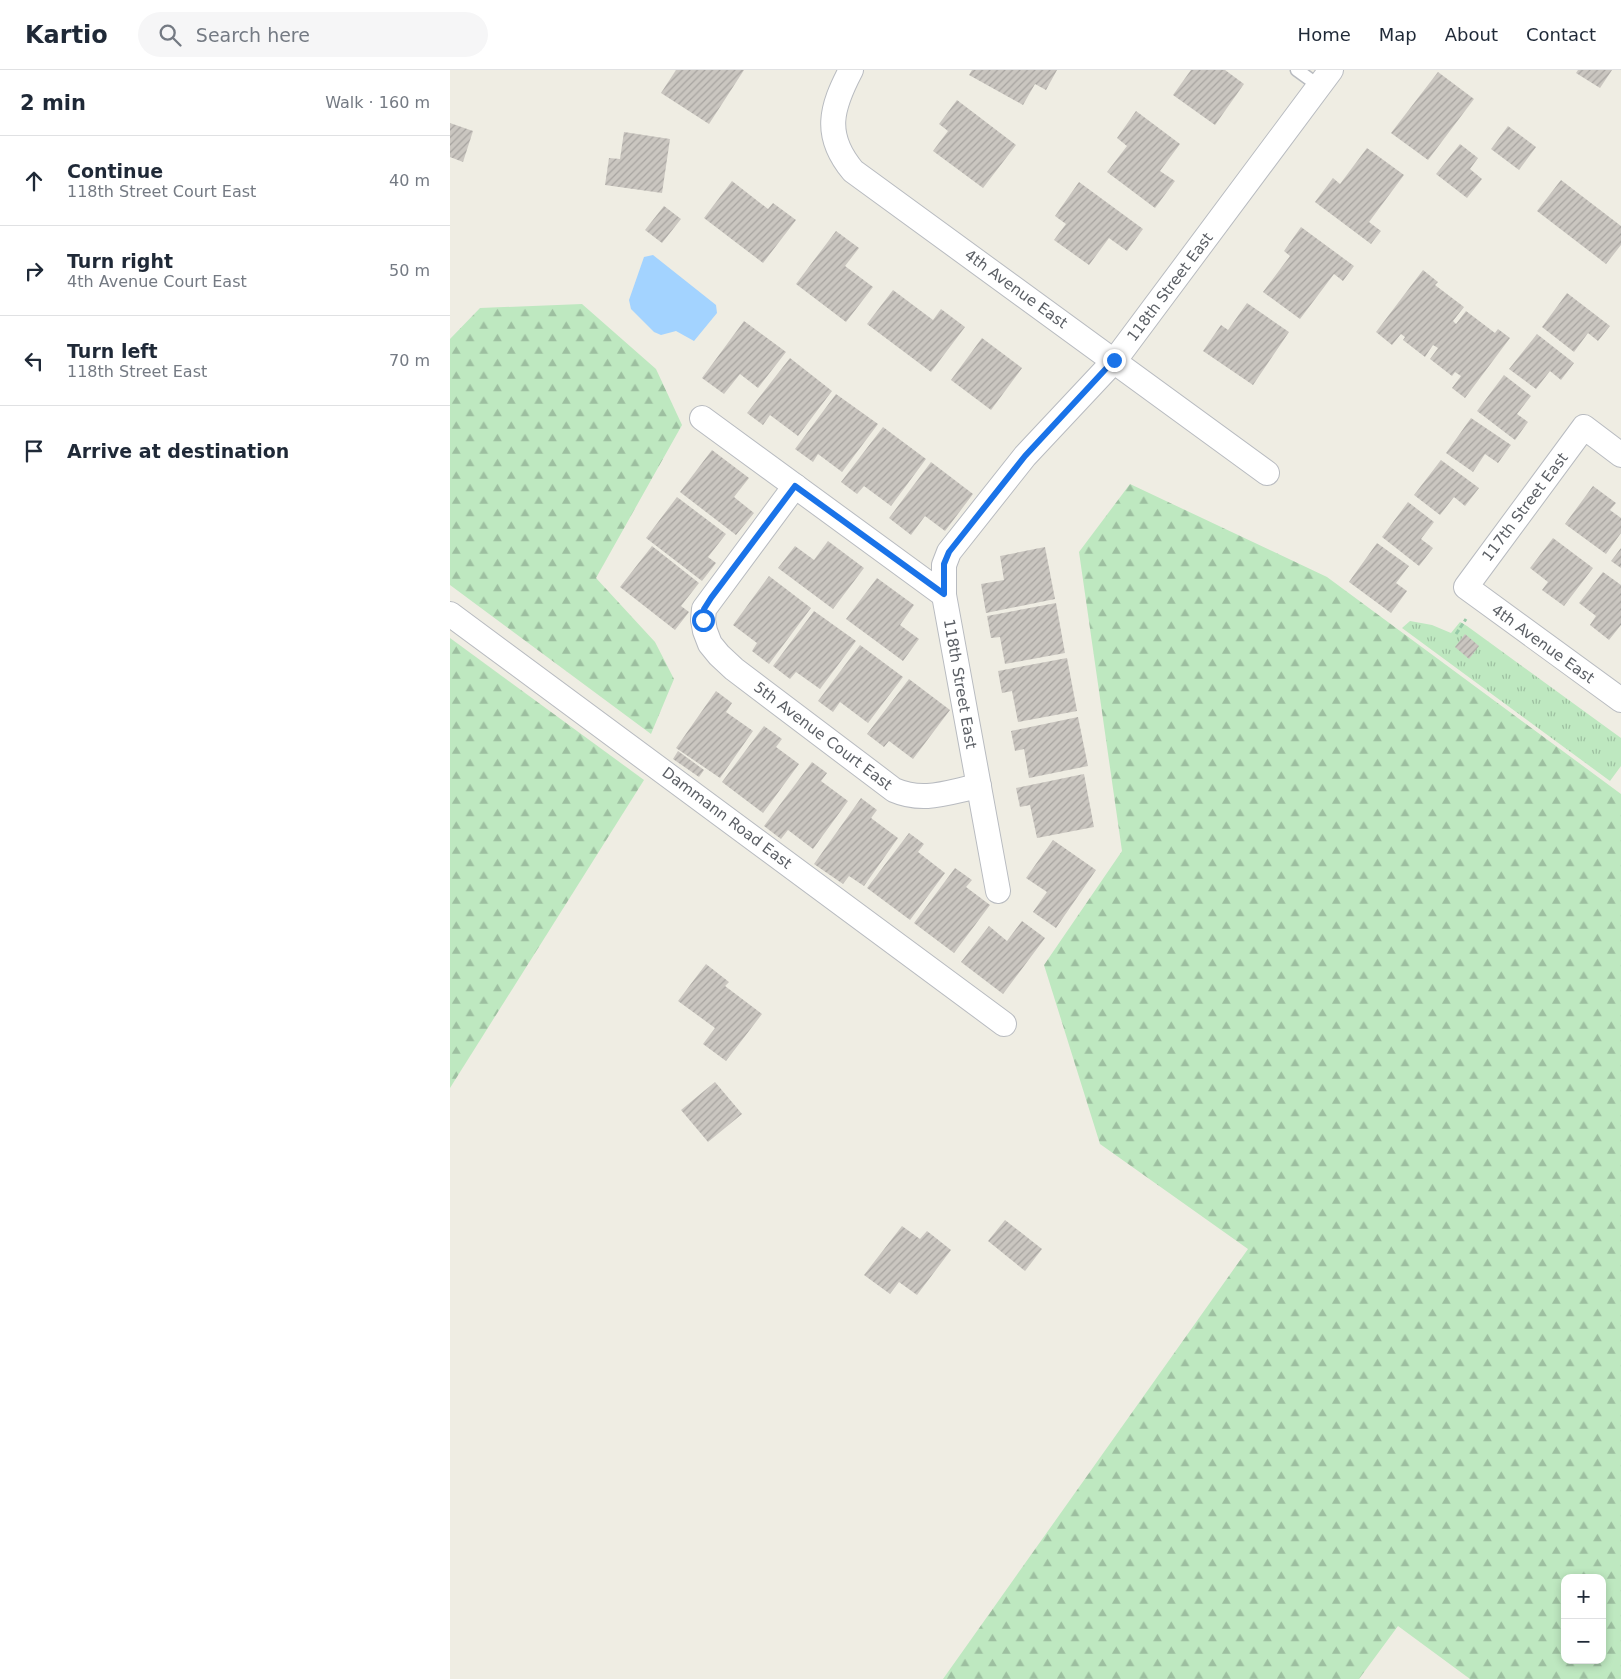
<!DOCTYPE html>
<meta charset="utf-8">
<style>
body{margin:0;font-family:"DejaVu Sans",sans-serif;background:#f6f6f7;color:#1f2937}
.controls{position:absolute;right:15px;bottom:15px;display:grid;overflow:hidden;border-radius:10px;box-shadow:0 2px 8px #0003}
.controls button{width:45px;height:45px;display:grid;place-items:center;padding:0;border:0;border-bottom:1px solid #e0e1e3;background:#fff;color:#1f2937;font:25px sans-serif}
.stop{position:absolute;width:15px;height:15px;margin:-11px;border:4px solid #1a73e8;border-radius:50%;background:#fff}
.stop.end{background:#1a73e8;border-color:#fff;box-shadow:0 1px 5px #0008}
.list{margin:0;padding:0;list-style:none}
h2{display:flex;justify-content:space-between;align-items:center;height:65px;margin:0;padding:0 20px;font-size:21px}
h2 small{font-size:16px;font-weight:400;color:#747a83}
.list li{display:grid;grid-template-columns:32px 1fr auto;gap:15px;align-items:center;box-sizing:border-box;height:90px;padding:0 20px;border-top:1px solid #e0e1e3}
.list b{display:block;font-size:19px;white-space:nowrap}
.list p{margin:0;font-size:16px;white-space:nowrap;color:#747a83}
.list em{font-size:16px;font-style:normal;color:#747a83}
.icon{flex:none;width:28px;height:28px;fill:none;stroke:currentColor;stroke-width:2;stroke-linecap:round;stroke-linejoin:round}
.map{position:relative;flex:none;width:1171px;height:1609px;overflow:hidden}
header{display:flex;align-items:center;gap:30px;box-sizing:border-box;height:70px;padding:0 25px;background:#fff;border-bottom:1px solid #e0e1e3}
header strong{font-size:24px}
nav{display:flex;gap:28px;margin-inline-start:auto;font-size:18px}
.search{width:350px;height:45px;background:#f6f6f7;display:flex;align-items:center;gap:12px;box-sizing:border-box;padding:0 18px;border-radius:28px;color:#747a83;font-size:19px}
main{display:flex}
aside{flex:1;background:#fff}
.map>svg:first-child{display:block}
.grass{fill:url(#grass-tufts)}
.forest{fill:url(#forest-firs);fill-rule:evenodd}
.water{fill:#a3d3ff}
.building{fill:url(#building-hatch)}
.lines{fill:none;stroke-linecap:round;stroke-linejoin:round}
.service-casing{stroke:#b8bbc0;stroke-width:15}
.minor-casing{stroke:#b8bbc0;stroke-width:26}
.path{stroke:#97c9a7;stroke-width:3;stroke-dasharray:5 2.5;stroke-linecap:butt}
.service{stroke:#fff;stroke-width:12}
.minor{stroke:#fff;stroke-width:24}
.route{stroke:#1a73e8;stroke-width:6}
.labels{text-anchor:middle;stroke-width:4.5;stroke-linejoin:round;paint-order:stroke}
.street-label{font-size:15px;fill:#5b5f65;stroke:#fff}
</style>
<header>
<strong>Kartio</strong>
<div class="search"><svg class="icon" aria-label="search" viewBox="0 0 24 24"><circle cx="10" cy="10" r="6"/><path d="M15 15l6 6"/></svg>Search here</div>
<nav><a>Home</a><a>Map</a><a>About</a><a>Contact</a></nav>
</header>
<main>
<aside>
<h2>2 min<small>Walk · 160 m</small></h2>
<ul class="list">
<li><svg class="icon" aria-label="ahead" viewBox="0 0 24 24"><path d="M12 20V5M6 11l6-6 6 6"/></svg><div><b>Continue</b><p>118th Street Court East</p></div><em>40 m</em></li>
<li><svg class="icon" aria-label="right" viewBox="0 0 24 24"><path d="M7 20v-9h11M14 6l5 5-5 5"/></svg><div><b>Turn right</b><p>4th Avenue Court East</p></div><em>50 m</em></li>
<li><svg class="icon" aria-label="left" viewBox="0 0 24 24"><path d="M17 20v-9H6M10 6l-5 5 5 5"/></svg><div><b>Turn left</b><p>118th Street East</p></div><em>70 m</em></li>
<li><svg class="icon" aria-label="arrive" viewBox="0 0 24 24"><path d="M6 21V4h12l-3 4 3 4H6"/></svg><div><b>Arrive at destination</b></div></li>
</ul>
</aside>
<div class="map">
<svg width="1171" height="1609" viewBox="0 0 1171 1609">
<defs>
<pattern id="grass-tufts" width="24" height="20" patternUnits="userSpaceOnUse" patternTransform="scale(1.25)"><rect width="24" height="20" fill="#bee8c0"/><path d="M3 7l-1-3M5 7V3M7 7l1-3M15 17l-1-3M17 17v-4M19 17l1-3" fill="none" stroke="#9dbfa0"/></pattern>
<pattern id="forest-firs" width="22" height="20" patternUnits="userSpaceOnUse" patternTransform="scale(1.25)"><rect width="22" height="20" fill="#bee8c0"/><path d="M5 1l3.5 6h-7zM16 11l3.5 6h-7z" fill="#9dbfa0"/></pattern>
<pattern id="building-hatch" width="6" height="6" patternUnits="userSpaceOnUse" patternTransform="scale(1.25)"><rect width="6" height="6" fill="#cac6c0"/><path d="M-1 1l2-2M0 6l6-6M5 7l2-2" fill="none" stroke="#a7a4a0"/></pattern>
</defs>
<rect width="100%" height="100%" fill="#efede3"/>
<path class="grass" d="M960,551L982,555L1001,563L1010,552L1017,556L1171,668V696L1160,711L952,558Z"/>
<g class="forest">
<path d="M132,234L206,299L232,355L146,508L205,572L224,609L201,664L0,515V269L30,238Z"/>
<path d="M680,414L877,507L1171,724V1609H1020L948,1556L909,1609H493L798,1179L650,1074L594,895L672,781L629,482ZM1115,1508H1152V1590H1115Z"/>
<path d="M0,568L194,710L0,1018Z"/>
</g>
<path class="water" d="M203,185L266,235L267,243L244,271L226,261L211,265L204,262L181,239L179,230L194,187Z"/>
<g class="building">
<path d="M226,0H294L259,54L211,23Z"/>
<path d="M522,0H607L596,20L585,14L573,35L519,5Z"/>
<path d="M741,0H775L794,14L765,55L723,25Z"/>
<path d="M1128,0H1162L1150,18L1126,3Z"/>
<path d="M988,2L1024,29L978,90L941,63Z"/>
<path d="M507,30L566,75L533,118L483,81L498,61L489,54Z"/>
<path d="M686,41L730,74L710,101L725,111L705,138L657,102L677,76L667,68Z"/>
<path d="M0,53L23,61L13,92L0,87Z"/>
<path d="M1058,56L1086,77L1069,100L1041,79Z"/>
<path d="M174,62L220,69L212,123L155,115L159,88L170,89Z"/>
<path d="M1010,74L1028,88L1020,99L1032,109L1017,128L986,104Z"/>
<path d="M917,78L954,105L919,152L931,161L921,174L865,132L883,108L890,114Z"/>
<path d="M1111,110L1171,156V175L1156,194L1087,141Z"/>
<path d="M282,111L318,139L323,133L346,150L313,193L254,148Z"/>
<path d="M629,112L693,159L677,181L659,168L639,195L604,170L616,154L605,146Z"/>
<path d="M214,136L231,149L212,173L195,160Z"/>
<path d="M851,157L904,196L893,211L884,204L850,249L813,222L840,186L834,181Z"/>
<path d="M386,161L409,178L395,196L423,217L396,252L346,214Z"/>
<path d="M973,200L988,212L985,215L1014,237L1003,251L1006,254L1016,241L1045,263L1048,259L1060,268L1015,328L1002,318L1011,306L1005,302L1002,306L980,289L988,278L983,275L975,287L953,270L955,267L951,264L942,275L926,262Z"/>
<path d="M443,220L483,250L491,239L515,257L481,302L417,254Z"/>
<path d="M1117,223L1160,256L1148,271L1138,263L1124,282L1092,257Z"/>
<path d="M797,233L839,262L803,315L753,281L771,255L778,260Z"/>
<path d="M294,251L336,282L308,318L290,304L274,324L252,308Z"/>
<path d="M1087,264L1124,293L1111,310L1100,301L1086,319L1059,299Z"/>
<path d="M532,268L572,298L541,340L501,310Z"/>
<path d="M340,288L382,321L348,366L320,345L313,355L297,343Z"/>
<path d="M1054,305L1081,326L1067,344L1078,352L1065,370L1027,341Z"/>
<path d="M386,324L428,354L392,402L368,384L363,392L345,379Z"/>
<path d="M1021,348L1061,375L1048,393L1035,384L1023,402L996,383Z"/>
<path d="M433,357L476,389L441,436L414,416L407,424L391,412Z"/>
<path d="M262,380L299,408L284,427L304,443L286,465L230,422Z"/>
<path d="M991,390L1029,418L1015,436L1004,427L990,445L964,425Z"/>
<path d="M481,392L523,424L495,461L475,446L461,465L439,448Z"/>
<path d="M1143,416L1166,433L1160,440L1171,448V463L1156,484L1115,454Z"/>
<path d="M227,427L276,464L258,487L266,493L252,511L196,468Z"/>
<path d="M958,432L984,452L971,469L983,478L969,496L932,467Z"/>
<path d="M1103,468L1143,498L1114,536L1092,520L1098,512L1080,498Z"/>
<path d="M378,471L414,498L383,539L328,498L345,476L364,490Z"/>
<path d="M927,473L959,496L946,513L957,521L941,543L899,512Z"/>
<path d="M202,476L249,513L231,536L239,542L225,560L170,517Z"/>
<path d="M595,477L605,529L536,543L531,514L554,510L550,486Z"/>
<path d="M1171,478V498L1161,491Z"/>
<path d="M1153,502L1171,515V555L1159,570L1140,555L1146,546L1129,533Z"/>
<path d="M319,506L361,538L319,594L302,581L307,573L283,555Z"/>
<path d="M427,508L464,535L450,555L469,569L453,591L396,549Z"/>
<path d="M606,533L615,583L555,594L550,567L541,568L537,546Z"/>
<path d="M364,541L406,571L370,619L346,602L340,609L323,596Z"/>
<path d="M1015,564L1029,576L1019,589L1005,577Z"/>
<path d="M410,575L453,607L418,653L390,632L383,642L368,631Z"/>
<path d="M617,588L627,641L568,652L562,621L552,623L548,601Z"/>
<path d="M459,609L500,640L463,689L439,671L434,677L417,664Z"/>
<path d="M266,621L282,633L276,642L303,661L270,708L226,678Z"/>
<path d="M628,647L638,696L579,708L574,679L565,681L561,661Z"/>
<path d="M314,656L332,669L326,677L349,694L313,743L272,712Z"/>
<path d="M228,681L254,700L249,707L223,689Z"/>
<path d="M362,692L377,703L371,711L398,731L363,779L338,760L331,769L314,756Z"/>
<path d="M634,704L644,757L587,768L580,735L570,737L566,718Z"/>
<path d="M411,728L427,740L421,748L448,768L414,816L399,806L393,814L364,794Z"/>
<path d="M459,763L474,774L468,782L495,803L460,850L417,818Z"/>
<path d="M603,770L646,800L606,858L583,842L597,822L576,808Z"/>
<path d="M505,798L522,810L516,817L540,835L504,883L464,853Z"/>
<path d="M572,851L595,868L553,924L511,892L539,856L557,871Z"/>
<path d="M256,894L279,912L275,916L312,944L276,991L253,974L265,958L228,931Z"/>
<path d="M265,1012L292,1044L258,1072L231,1040Z"/>
<path d="M555,1150L592,1179L575,1201L538,1171Z"/>
<path d="M452,1156L470,1169L477,1161L501,1180L467,1225L449,1212L440,1224L414,1205Z"/>
</g>
<g class="lines">
<defs>
<path id="service" d="M847,0L869,16"/>
<g id="minor">
<path d="M401,0C381,38 373,65 403,101L817,403"/>
<path d="M252,348L494,525"/>
<path d="M1171,385L1134,357L1016,517L1171,630"/>
<path d="M345,416L254,539L253,550L255,561L260,574L269,585L284,599L444,720C474,733 498,722 529,716"/>
<path d="M0,544L554,954"/>
<path d="M548,821L494,525V495L499,482L575,386L665,290L881,0"/>
</g>
</defs>
<use href="#service" class="service-casing"/>
<use href="#minor" class="minor-casing"/>
<path class="path" d="M1006,564L1016,549"/>
<use href="#service" class="service"/>
<use href="#minor" class="minor"/>
</g>
<g class="lines">
<path class="route" d="M253,550L254,539L261,528L345,416L494,524V494L499,482L575,386L664,290"/>
</g>
<g class="labels">
<g class="street-label">
<text transform="translate(720 217) rotate(-53)" y="5">118th Street East</text>
<text transform="translate(566 219) rotate(36)" y="5">4th Avenue East</text>
<text transform="translate(1075 437) rotate(-53)" y="5">117th Street East</text>
<text transform="translate(1093 574) rotate(36)" y="5">4th Avenue East</text>
<text transform="translate(510 614) rotate(80)" y="5">118th Street East</text>
<text transform="translate(373 666) rotate(37)" y="5">5th Avenue Court East</text>
<text transform="translate(277 748) rotate(37)" y="5">Dammann Road East</text>
</g>
</g>
</svg>
<div class="controls">
<button>+</button>
<button>−</button>
</div>
<div class="stop" style="left:253px;top:550px"></div>
<div class="stop end" style="left:664px;top:290px"></div>
</div>
</main>
